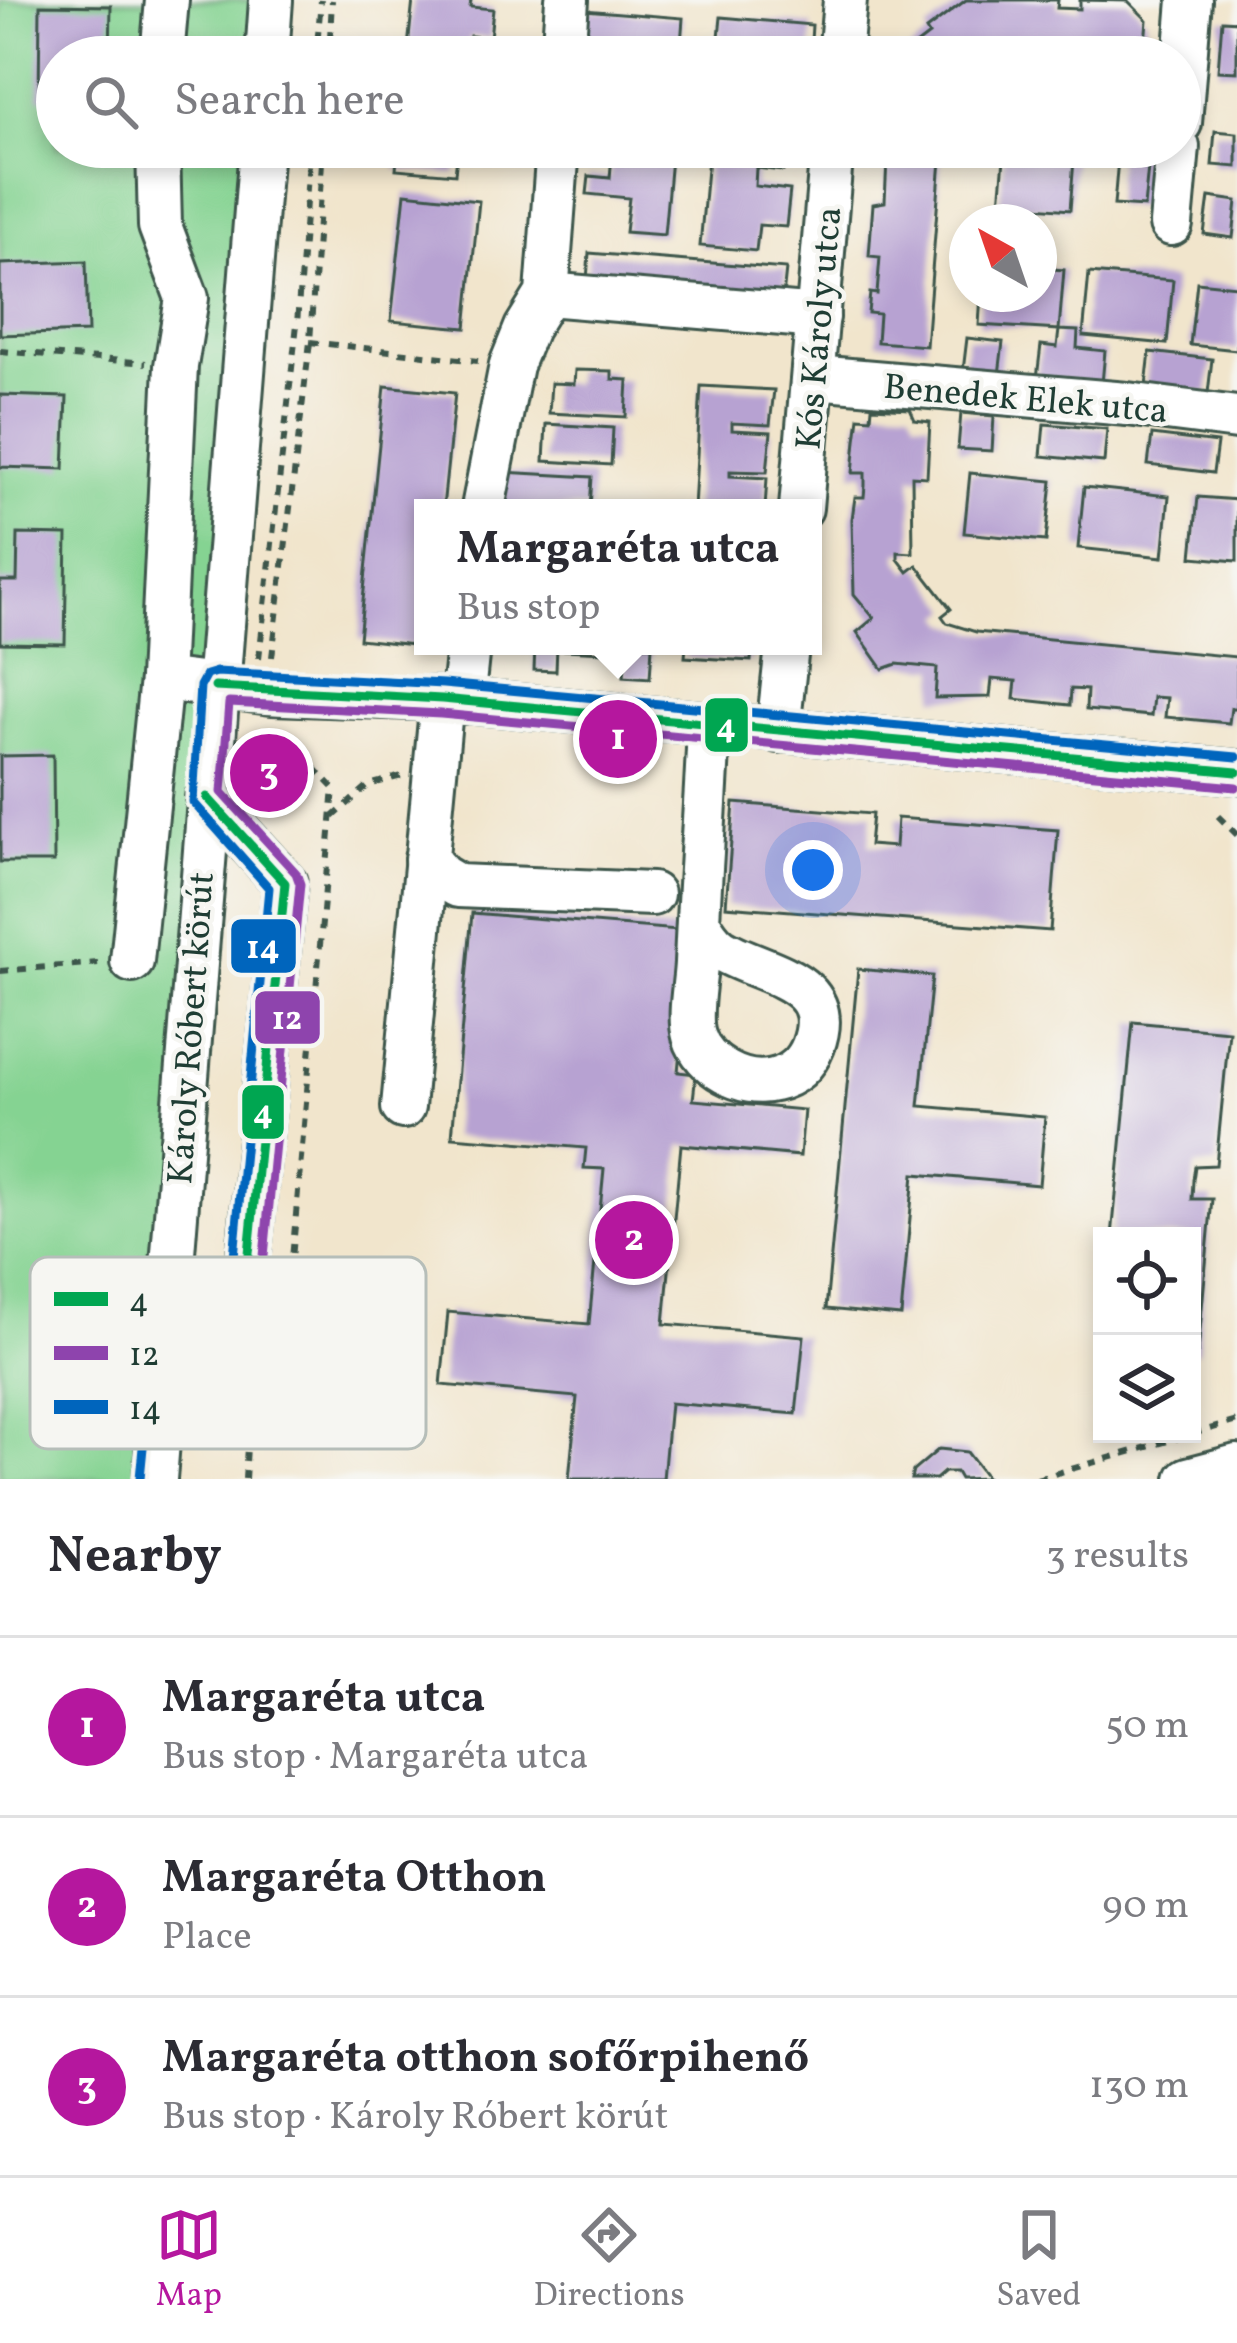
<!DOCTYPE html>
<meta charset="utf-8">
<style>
body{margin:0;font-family:Vollkorn,serif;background:#f2f2f3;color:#2b2b33}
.controls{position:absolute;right:36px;bottom:36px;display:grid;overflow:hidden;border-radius:0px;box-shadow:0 6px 18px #0003}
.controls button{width:108px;height:108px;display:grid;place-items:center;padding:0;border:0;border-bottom:3px solid #e1e1e2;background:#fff;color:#2b2b33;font:60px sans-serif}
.compass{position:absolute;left:949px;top:204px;width:108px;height:108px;border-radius:50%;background:#fff;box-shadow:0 6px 18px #0003;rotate:320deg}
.you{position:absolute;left:813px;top:870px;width:42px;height:42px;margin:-30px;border:9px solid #fff;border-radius:50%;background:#1a73e8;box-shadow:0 0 0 18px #1a73e833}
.badge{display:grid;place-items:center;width:78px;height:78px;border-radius:50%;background:#b5179e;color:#fff;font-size:39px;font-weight:700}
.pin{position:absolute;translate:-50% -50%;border:6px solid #fff;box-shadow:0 3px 12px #0006}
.popup{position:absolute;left:414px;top:499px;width:408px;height:156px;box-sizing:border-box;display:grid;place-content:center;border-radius:0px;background:#fff;filter:drop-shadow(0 3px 9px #0005);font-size:39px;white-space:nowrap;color:#7c7c81}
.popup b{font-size:45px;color:#2b2b33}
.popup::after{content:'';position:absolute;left:50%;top:100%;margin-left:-24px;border:24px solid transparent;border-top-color:#fff}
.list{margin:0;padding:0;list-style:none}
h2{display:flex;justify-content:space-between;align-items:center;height:156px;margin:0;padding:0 48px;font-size:51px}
h2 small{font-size:39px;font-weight:400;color:#7c7c81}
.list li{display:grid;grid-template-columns:78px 1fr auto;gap:36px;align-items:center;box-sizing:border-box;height:180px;padding:0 48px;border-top:3px solid #e1e1e2}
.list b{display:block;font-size:45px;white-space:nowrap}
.list p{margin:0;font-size:39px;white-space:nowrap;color:#7c7c81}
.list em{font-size:39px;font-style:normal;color:#7c7c81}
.icon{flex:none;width:66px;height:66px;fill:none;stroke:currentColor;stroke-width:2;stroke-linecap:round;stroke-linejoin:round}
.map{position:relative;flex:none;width:1237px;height:1479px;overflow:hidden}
.search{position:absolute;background:#fff;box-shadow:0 6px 18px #0003;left:36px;right:36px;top:36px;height:132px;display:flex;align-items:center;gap:30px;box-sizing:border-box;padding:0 42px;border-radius:66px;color:#7c7c81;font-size:45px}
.sheet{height:696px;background:#fff}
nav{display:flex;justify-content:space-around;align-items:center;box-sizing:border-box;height:168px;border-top:3px solid #e1e1e2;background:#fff;font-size:33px;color:#7c7c81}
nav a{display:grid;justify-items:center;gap:6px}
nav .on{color:#b5179e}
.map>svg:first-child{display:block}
.green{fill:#85d392;stroke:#528863;stroke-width:3}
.building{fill:#b7a2d2}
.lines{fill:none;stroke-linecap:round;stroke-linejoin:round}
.minor-casing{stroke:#3e564b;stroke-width:48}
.path{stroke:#3e564b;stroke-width:6;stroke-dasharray:9 9;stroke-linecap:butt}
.minor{stroke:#fff;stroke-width:42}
.bus-1-casing{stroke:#f6f6f2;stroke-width:18}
.bus-2-casing{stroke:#f6f6f2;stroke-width:18}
.bus-3-casing{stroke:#f6f6f2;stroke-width:18}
.bus-1{stroke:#00a651;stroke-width:9}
.bus-2{stroke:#8e44ad;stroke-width:9}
.bus-3{stroke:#0065bd;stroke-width:9}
.labels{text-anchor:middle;stroke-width:9;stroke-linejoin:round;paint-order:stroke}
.street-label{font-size:36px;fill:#1f3d34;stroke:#f6f6f2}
.key{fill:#f6f6f2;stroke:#b6beb9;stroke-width:3}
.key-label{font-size:33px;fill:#1f3d34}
.line-badge{stroke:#f6f6f2;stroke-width:4.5}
.badge-label{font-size:33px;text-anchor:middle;font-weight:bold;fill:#fff}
</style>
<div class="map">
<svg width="1237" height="1479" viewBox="0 0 1237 1479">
<rect width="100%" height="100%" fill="#f6f6f2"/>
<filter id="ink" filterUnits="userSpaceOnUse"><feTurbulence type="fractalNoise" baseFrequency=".00833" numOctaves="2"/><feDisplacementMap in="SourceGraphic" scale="24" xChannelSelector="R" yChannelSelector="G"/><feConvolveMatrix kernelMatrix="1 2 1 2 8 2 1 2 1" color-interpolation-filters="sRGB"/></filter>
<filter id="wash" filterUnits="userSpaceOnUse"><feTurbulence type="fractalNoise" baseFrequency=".004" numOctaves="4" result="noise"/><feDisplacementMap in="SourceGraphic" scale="48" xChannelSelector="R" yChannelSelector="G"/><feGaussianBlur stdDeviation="2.7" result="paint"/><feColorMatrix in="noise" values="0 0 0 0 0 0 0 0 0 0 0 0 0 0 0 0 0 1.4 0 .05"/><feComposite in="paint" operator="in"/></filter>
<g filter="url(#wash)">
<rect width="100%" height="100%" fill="#f1e5cc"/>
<path class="green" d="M0,0H271L267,57H57V147H261L155,1479H0Z"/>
<g id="blocks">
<g class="building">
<path d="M413,0H471L470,7L493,9L490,38L470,36L468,52L490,54V57H407Z"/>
<path d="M966,0H1058L1057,8L1080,9V0L1128,1L1147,20L1144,55L908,57V51L929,35L926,30Z"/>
<path d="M40,5L111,6L110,57H57V99L39,98Z"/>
<path d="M584,10L683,18L680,57H615L616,47L580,44Z"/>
<path d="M721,17L812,25L810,57H717Z"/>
<path d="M1222,20L1237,21V72L1218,71Z"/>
<path d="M1215,131L1237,133V167L1212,165Z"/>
<path d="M398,147H458L455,174L396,169Z"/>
<path d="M591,147H672L664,235L625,232L629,198L587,194L589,176L610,178L612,155L591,153Z"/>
<path d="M709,147H785L783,171L756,168L755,186L790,190L786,227L759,225L756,251L700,246Z"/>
<path d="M873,147H942L926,346L877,342L879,314L868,313L870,293L877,294L880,257L869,256L873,204L885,202L887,159H873Z"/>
<path d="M1005,147H1075L1070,210L1000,204Z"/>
<path d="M1119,147H1150L1144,207L1114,205Z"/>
<path d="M405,193L479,201L466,328L391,321Z"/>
<path d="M1209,197L1237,201L1233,238L1204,234Z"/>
<path d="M589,253L786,269L783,297L587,280Z"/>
<path d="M86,261L88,332L0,335V264Z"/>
<path d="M1039,268L1064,270L1059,330L1078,331L1077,348L1105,351L1102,384L1037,378L1041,345L1057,347L1059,330L979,325L981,294H1039Z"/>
<path d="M1089,273L1173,280L1167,344L1083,336Z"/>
<path d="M1197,282L1237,286V350L1190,345Z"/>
<path d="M967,338L1003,342L999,375L963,371Z"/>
<path d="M1150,352L1212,359L1208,393L1146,386Z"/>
<path d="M575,370L612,371V379L628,380L626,417L549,413L551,383L574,384Z"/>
<path d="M385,386L455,393L443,508H423V646L359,639Z"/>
<path d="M701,386L774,390L770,425L732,423V430L771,432L767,472L730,471V476L767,478L765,508H694Z"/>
<path d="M0,395L67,397L64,469L0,467Z"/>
<path d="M872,407L910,409L915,420L930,422L927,477L912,476L913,553L898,552V559L908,572L917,565L951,609L942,616L947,623L976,632L1237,657V708H1231L1229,723L1165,717L1167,698L1153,697L1151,716L1086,710L1087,690L1071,689L1070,705L1014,699L1016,681L992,679L990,697L935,698L937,668L897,664L883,669L857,632L874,618L854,594L852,519L855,497H864L865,486V473H853L856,440L859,417L871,418Z"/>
<path d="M961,413L994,416L992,451L958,449Z"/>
<path d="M546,424L613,428L611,465L544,461Z"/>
<path d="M1044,424L1107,429L1104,462L1041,456Z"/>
<path d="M1152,435L1217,443L1213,473L1148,465Z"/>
<path d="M502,472L592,477L590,508H500Z"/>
<path d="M970,473L1052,481L1046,541L964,533Z"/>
<path d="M1084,487L1169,496L1163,557L1078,548Z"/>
<path d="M1198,497L1237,500V561L1192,557Z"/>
<path d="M18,534L67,535L65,644L0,643V581H17Z"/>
<path d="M535,646H557L556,671L534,670Z"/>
<path d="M565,646H652L650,678L624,676L626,653L565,650Z"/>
<path d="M686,646H752L751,661L685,657Z"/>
<path d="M256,753L287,754L283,793L252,792Z"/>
<path d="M53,755L54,862H0V756Z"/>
<path d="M734,803L872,814L869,845L895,847L897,818L1058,830L1050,931L726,906Z"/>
<path d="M472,913L691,931L678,1072L696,1074L693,1100L804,1110L800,1156L681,1145L664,1324L804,1336L796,1414L670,1403L663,1479H569L577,1397L441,1385L448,1312L589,1324L604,1169L584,1168L586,1148L452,1137Z"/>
<path d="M858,969L932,976L919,1106L1045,1117L1039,1185L914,1174L901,1316L826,1309Z"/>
<path d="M1133,1022L1229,1031L1216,1165L1195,1166L1193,1180L1192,1199H1212L1198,1352H1192V1236H1112Z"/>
<path d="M939,1449L967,1452L987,1478L960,1479L956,1472H944L936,1479H911L913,1471Z"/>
</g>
</g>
</g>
<g filter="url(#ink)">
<use href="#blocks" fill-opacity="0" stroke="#3e564b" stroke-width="3"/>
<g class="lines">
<defs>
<g id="minor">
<path d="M162,57L167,0"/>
<path d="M267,57L271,0"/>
<path d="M563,57L567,0"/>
<path d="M840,57L845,0"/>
<path d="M1180,123L1190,0"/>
<path d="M158,147L160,226L187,298L176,366L161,679"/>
<path d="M1171,224L1178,147"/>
<path d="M547,294L818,317"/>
<path d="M815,377L1127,404L1237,418"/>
<path d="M483,508L511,365L526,328L547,294L558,147"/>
<path d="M801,508L832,147"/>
<path d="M462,702L468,646"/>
<path d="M778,731L787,646"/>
<path d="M426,859L441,876L458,886L652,894"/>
<path d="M698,921C704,932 710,942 720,949C760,974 838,978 813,1046C806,1064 793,1076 774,1080C743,1088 703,1066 694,1036C688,1015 695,985 696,963C699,884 706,805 709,726"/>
<path d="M132,961L161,679L272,693L442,699L1237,772"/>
<path d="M403,1107L442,699"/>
<path d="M159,1425L241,1336L285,883L207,797"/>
<path d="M155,1479L261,147"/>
<path d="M1188,1479L1237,1466"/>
</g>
</defs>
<use href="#minor" class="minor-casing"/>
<g class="path">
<path d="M316,57L321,0"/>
<path d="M329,57L332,0"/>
<path d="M310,342L478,361"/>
<path d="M0,351L146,363"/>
<path d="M272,657L310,342L323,147"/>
<path d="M259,658L297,324L310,147"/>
<path d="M1218,816L1237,835"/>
<path d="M333,817L369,785L402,776"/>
<path d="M0,971L98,963"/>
<path d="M271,1357L280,1346L292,1259L334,788L276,728"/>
<path d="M245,1479L251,1381L255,1376"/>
<path d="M1037,1479L1237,1421"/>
</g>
<use href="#minor" class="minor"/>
<defs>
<g id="bus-1">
<path d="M215,687L442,699L1237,772"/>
<path d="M159,1425L241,1336L285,883L207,797"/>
</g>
<path id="bus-2" d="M170,1435L256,1339L300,884L296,873L222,792L229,703L441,714L1236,787"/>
<path id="bus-3" d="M140,1478L146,1417L227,1330L269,888L193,802L200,686L206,675L216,672L443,684L1237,757"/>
</defs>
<use href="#bus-1" class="bus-1-casing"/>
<use href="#bus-2" class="bus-2-casing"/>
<use href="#bus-3" class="bus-3-casing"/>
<use href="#bus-1" class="bus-1"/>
<use href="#bus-2" class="bus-2"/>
<use href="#bus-3" class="bus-3"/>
</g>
</g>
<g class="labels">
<g class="street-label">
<text transform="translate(817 328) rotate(-85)" y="13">Kós Károly utca</text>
<text transform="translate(1026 397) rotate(5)" y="13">Benedek Elek utca</text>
<text transform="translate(189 1028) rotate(-86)" y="13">Károly Róbert körút</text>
</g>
</g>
<rect x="30" y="1257" width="396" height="192" rx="18" class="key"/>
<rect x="54" y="1292" width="54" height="14" fill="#00a651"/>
<rect x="54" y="1346" width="54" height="14" fill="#8e44ad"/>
<rect x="54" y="1400" width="54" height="14" fill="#0065bd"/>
<g class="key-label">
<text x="129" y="1311">4</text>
<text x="129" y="1365">12</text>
<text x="129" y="1419">14</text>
</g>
<g class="line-badge">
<rect x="703" y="696" width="47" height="58" rx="12" fill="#00a651"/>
<rect x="229" y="917" width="69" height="58" rx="12" fill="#0065bd"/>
<rect x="253" y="989" width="69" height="57" rx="12" fill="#8e44ad"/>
<rect x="240" y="1083" width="46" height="58" rx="12" fill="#00a651"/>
</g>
<g class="badge-label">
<text x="726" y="737">4</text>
<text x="263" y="958">14</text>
<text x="287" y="1029">12</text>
<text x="263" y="1123">4</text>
</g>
</svg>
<div class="controls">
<button><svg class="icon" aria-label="locate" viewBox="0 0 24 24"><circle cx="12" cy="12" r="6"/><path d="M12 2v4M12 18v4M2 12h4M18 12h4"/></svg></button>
<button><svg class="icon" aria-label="layers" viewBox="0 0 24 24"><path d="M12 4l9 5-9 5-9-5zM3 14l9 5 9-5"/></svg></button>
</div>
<svg class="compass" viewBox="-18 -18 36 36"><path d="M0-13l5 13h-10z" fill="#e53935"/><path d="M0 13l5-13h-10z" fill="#7c7c81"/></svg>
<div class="you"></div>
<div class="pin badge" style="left:618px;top:739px">1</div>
<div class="popup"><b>Margaréta utca</b>Bus stop</div>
<div class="pin badge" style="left:634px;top:1240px">2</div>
<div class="pin badge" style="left:269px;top:773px">3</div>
<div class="search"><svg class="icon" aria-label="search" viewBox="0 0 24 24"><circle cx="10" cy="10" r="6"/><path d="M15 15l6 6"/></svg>Search here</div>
</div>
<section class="sheet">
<h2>Nearby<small>3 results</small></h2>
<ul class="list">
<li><span class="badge">1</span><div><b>Margaréta utca</b><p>Bus stop · Margaréta utca</p></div><em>50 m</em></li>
<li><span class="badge">2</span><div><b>Margaréta Otthon</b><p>Place</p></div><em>90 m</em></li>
<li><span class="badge">3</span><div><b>Margaréta otthon sofőrpihenő</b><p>Bus stop · Károly Róbert körút</p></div><em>130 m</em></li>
</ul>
</section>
<nav>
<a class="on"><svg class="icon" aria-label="map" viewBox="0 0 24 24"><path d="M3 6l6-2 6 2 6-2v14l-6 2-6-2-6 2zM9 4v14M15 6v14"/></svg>Map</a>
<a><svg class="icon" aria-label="directions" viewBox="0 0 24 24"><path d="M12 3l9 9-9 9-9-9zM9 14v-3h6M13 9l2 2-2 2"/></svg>Directions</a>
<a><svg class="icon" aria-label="saved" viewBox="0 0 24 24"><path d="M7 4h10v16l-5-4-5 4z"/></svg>Saved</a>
</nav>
